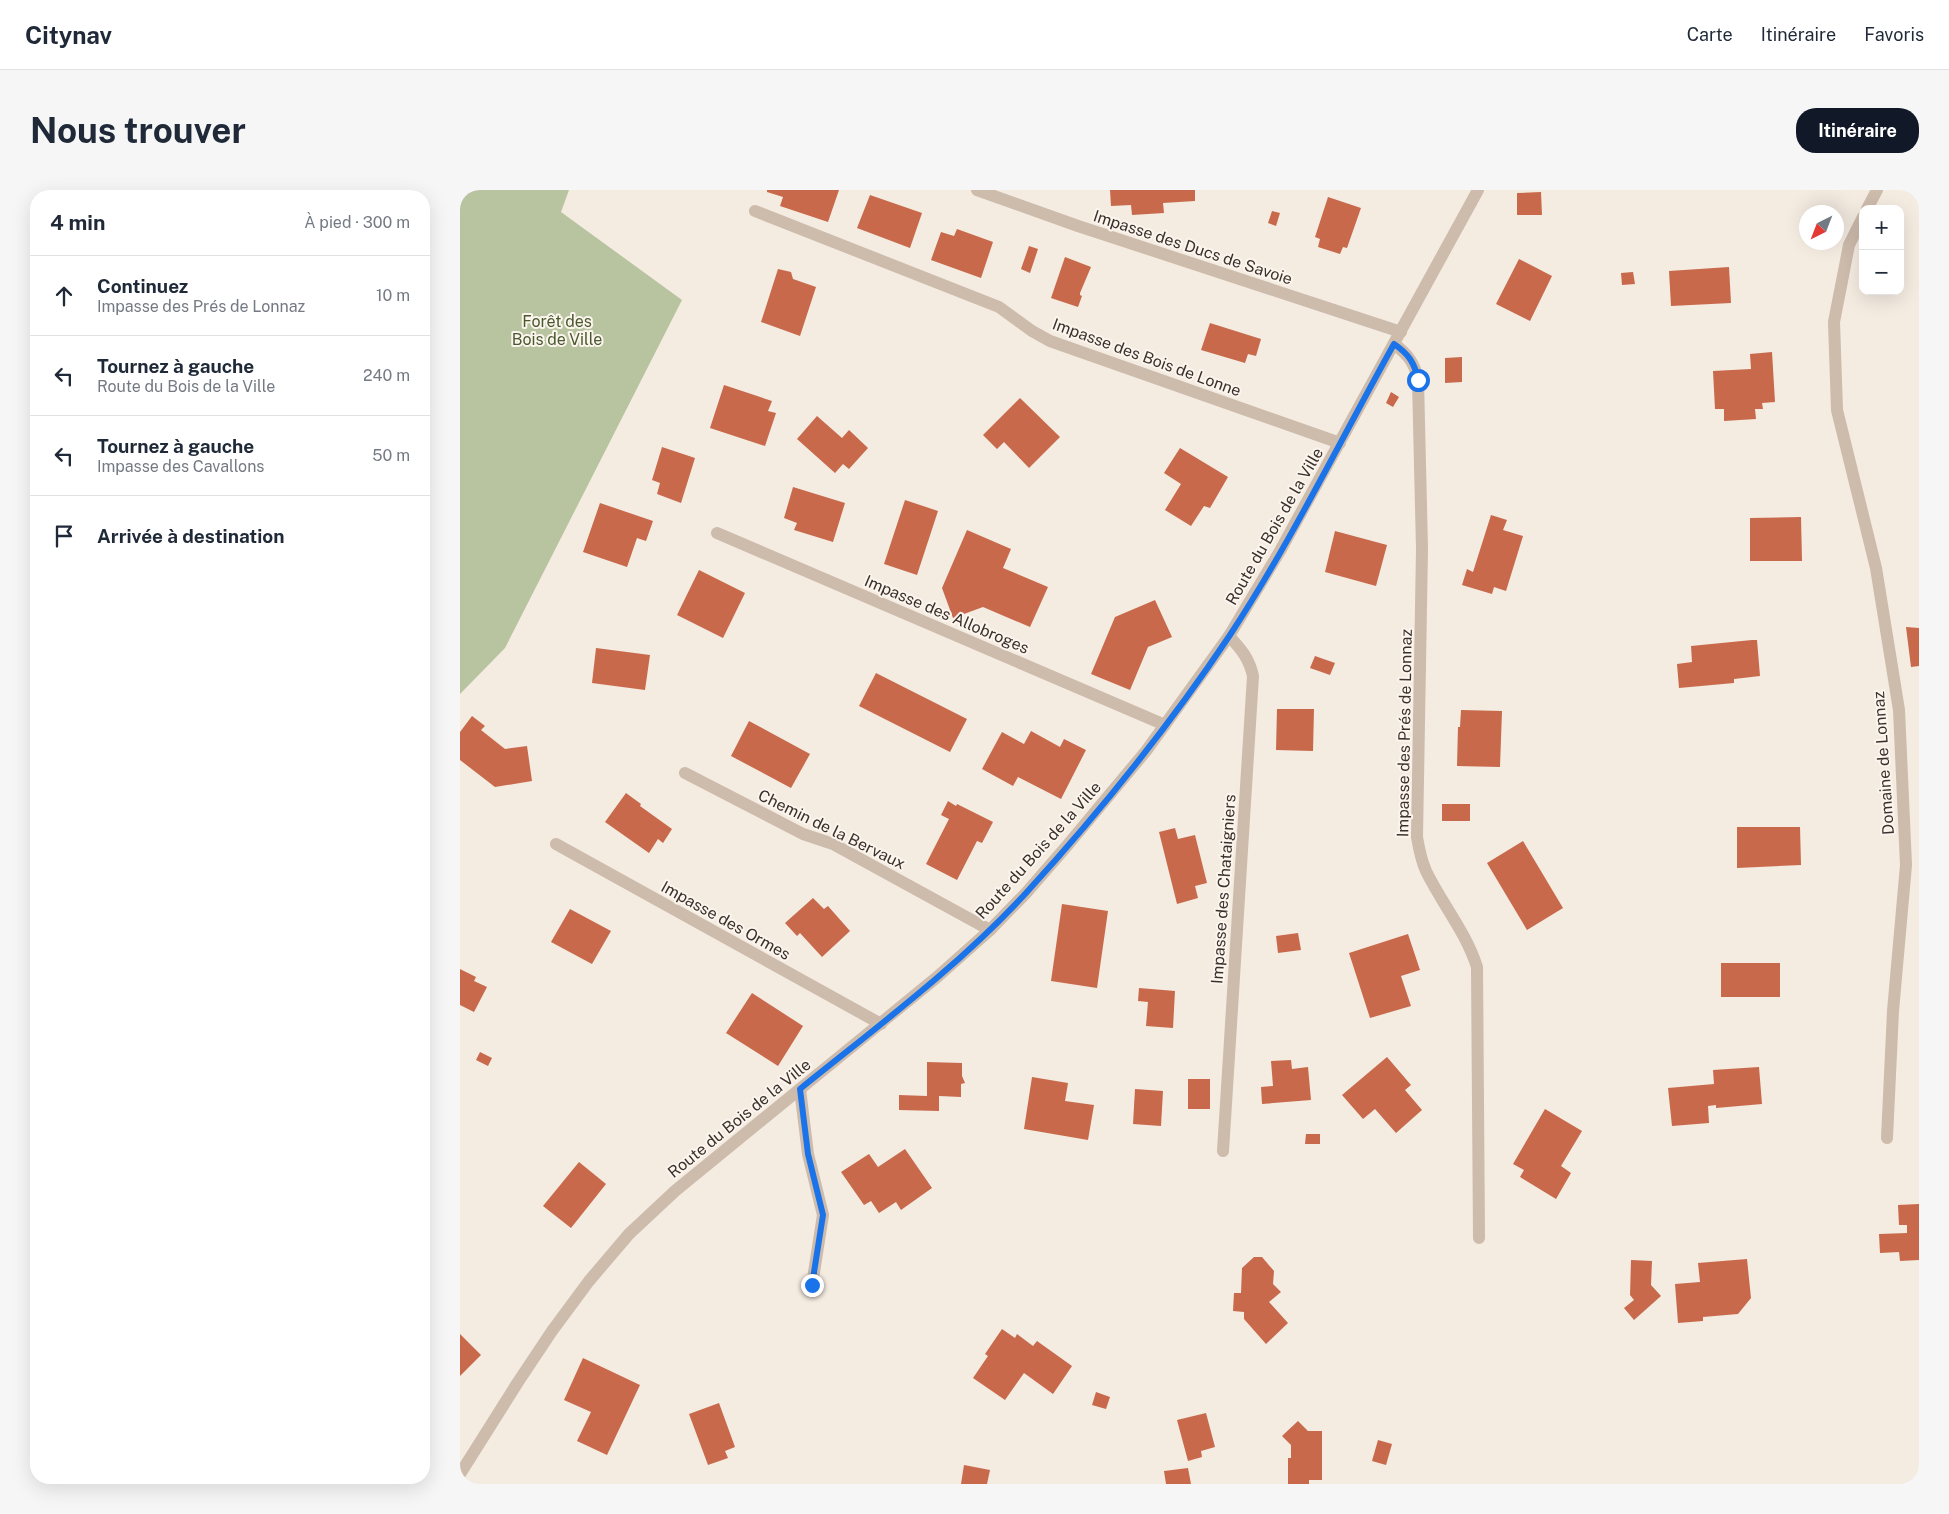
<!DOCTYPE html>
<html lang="fr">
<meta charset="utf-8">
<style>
body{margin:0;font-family:"Public Sans",sans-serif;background:#f6f6f7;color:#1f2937}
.controls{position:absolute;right:15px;top:15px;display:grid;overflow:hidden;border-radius:10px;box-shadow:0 5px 20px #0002}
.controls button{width:45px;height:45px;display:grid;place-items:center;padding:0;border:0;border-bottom:1px solid #e0e1e3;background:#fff;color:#1f2937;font:25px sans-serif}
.compass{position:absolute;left:1339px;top:15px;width:45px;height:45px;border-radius:50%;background:#fff;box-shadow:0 5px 20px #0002;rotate:222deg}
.stop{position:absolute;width:15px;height:15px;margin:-11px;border:4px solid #1a73e8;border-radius:50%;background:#fff}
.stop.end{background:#1a73e8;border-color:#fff;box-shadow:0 1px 5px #0008}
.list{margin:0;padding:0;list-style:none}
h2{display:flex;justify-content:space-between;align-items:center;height:65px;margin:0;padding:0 20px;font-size:21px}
h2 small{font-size:16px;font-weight:400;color:#747a83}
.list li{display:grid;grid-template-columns:32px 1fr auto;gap:15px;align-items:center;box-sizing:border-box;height:80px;padding:0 20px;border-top:1px solid #e0e1e3}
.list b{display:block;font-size:19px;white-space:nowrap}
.list p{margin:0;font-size:16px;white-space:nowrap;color:#747a83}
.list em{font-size:16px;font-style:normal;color:#747a83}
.icon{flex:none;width:28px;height:28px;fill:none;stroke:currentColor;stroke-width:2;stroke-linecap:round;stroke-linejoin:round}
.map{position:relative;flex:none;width:1459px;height:1294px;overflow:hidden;border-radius:20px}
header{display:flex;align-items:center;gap:30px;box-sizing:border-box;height:70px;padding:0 25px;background:#fff;border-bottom:1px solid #e0e1e3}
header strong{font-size:24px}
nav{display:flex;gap:28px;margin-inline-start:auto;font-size:18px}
.intro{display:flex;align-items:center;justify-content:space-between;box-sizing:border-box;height:120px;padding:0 30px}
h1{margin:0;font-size:35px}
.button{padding:12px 22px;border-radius:20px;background:#111827;color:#fff;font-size:18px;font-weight:700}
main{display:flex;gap:30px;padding:0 30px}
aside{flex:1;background:#fff;border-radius:20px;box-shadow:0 5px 20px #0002}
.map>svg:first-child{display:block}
.green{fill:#b8c4a0}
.building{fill:#c8694b}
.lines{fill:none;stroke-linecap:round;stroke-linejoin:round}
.lane{stroke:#cdbbac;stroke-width:12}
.street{stroke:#cdbbac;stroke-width:12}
.route{stroke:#1a73e8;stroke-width:6}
.labels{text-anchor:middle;stroke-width:4;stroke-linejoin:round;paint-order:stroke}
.street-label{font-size:16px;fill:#3b302b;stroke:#fbf5ee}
.park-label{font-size:16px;fill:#4a5a2e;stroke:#fbf5ee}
</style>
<header>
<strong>Citynav</strong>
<nav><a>Carte</a><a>Itinéraire</a><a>Favoris</a></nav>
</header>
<div class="intro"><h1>Nous trouver</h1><a class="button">Itinéraire</a></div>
<main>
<aside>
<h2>4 min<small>À pied · 300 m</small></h2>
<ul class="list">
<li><svg class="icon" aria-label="ahead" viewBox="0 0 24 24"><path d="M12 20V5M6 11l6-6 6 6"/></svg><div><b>Continuez</b><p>Impasse des Prés de Lonnaz</p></div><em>10 m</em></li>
<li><svg class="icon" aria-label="left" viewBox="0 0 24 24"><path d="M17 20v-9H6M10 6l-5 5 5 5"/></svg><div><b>Tournez à gauche</b><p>Route du Bois de la Ville</p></div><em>240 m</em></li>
<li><svg class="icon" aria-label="left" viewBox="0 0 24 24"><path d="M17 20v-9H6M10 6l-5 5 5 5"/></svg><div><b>Tournez à gauche</b><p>Impasse des Cavallons</p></div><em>50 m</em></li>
<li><svg class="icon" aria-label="arrive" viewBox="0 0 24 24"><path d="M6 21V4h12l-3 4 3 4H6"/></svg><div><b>Arrivée à destination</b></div></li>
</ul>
</aside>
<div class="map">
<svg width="1459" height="1294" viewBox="0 0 1459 1294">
<rect width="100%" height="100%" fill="#f4ebe1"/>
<path class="green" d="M0,0H109L101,22L222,110L45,458L0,504Z"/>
<g class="building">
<path d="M307,0H379L368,32L320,16L323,7L307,2Z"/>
<path d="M650,0H735V11L703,13L704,23L672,25L671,15L651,16Z"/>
<path d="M1081,2L1082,25H1057V3Z"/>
<path d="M410,5L462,23L450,58L397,38Z"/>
<path d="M868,7L901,18L887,58L883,57L880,64L858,57L860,49L855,47Z"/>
<path d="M812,21L820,23L816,36L808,33Z"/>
<path d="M497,39L533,52L521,88L471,70L481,42L494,46Z"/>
<path d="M569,56L578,59L570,83L561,79Z"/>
<path d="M605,67L631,77L620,103V105L622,106L618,117L591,108Z"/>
<path d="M1059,69L1092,86L1070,131L1036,114Z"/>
<path d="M1269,77L1271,113L1211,116L1209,81Z"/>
<path d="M318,79L331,82L333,89L356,97L340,146L301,132Z"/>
<path d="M1173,82L1175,94L1162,95L1161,83Z"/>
<path d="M750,133L801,149L796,166L788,164L785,173L741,160Z"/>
<path d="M1312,162L1315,212L1302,213L1303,219H1295L1296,229L1264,231V219H1255L1253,181L1291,179L1290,164Z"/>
<path d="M1002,167V192L985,193V168Z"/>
<path d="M264,195L312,211L308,221L316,223L305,256L250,238Z"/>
<path d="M931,202L939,207L933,217L926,213Z"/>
<path d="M560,208L600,247L569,278L544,252L537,259L523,245Z"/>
<path d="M357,226L382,248L389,240L408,258L389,279L383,274L375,283L337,249Z"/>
<path d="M202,257L235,268L221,313L197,304L200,293L192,290Z"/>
<path d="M720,258L768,287L750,318L744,316L731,336L705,320L721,294L704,283Z"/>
<path d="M333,297L385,313L373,352L334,340L337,333L324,328Z"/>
<path d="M445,310L478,321L457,385L424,374Z"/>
<path d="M140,313L193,331L186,351L177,348L167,377L123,362Z"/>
<path d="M1031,325L1047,330L1043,340L1063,346L1046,401L1034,397L1032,404L1002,395L1007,379L1013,382Z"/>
<path d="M1341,327L1342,371H1290V328Z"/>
<path d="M507,340L551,359L543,378L588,397L570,437L523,417L493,428L482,398Z"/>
<path d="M875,341L927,355L916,396L865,382Z"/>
<path d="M239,380L285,403L263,448L217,425Z"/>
<path d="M695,410L712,447L688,457L670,500L631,484L655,427Z"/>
<path d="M1446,437L1459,438V476L1451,477Z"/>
<path d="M1292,450H1297L1300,486L1274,489V493L1219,498L1217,474L1232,472L1231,456Z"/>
<path d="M136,458L190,465L185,500L132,493Z"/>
<path d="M855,466L875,473L870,485L850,478Z"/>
<path d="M416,483L507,529L490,562L399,516Z"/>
<path d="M817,519H854L853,561L816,560Z"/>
<path d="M1001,520L1042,521L1040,577L997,576L998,537H1000Z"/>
<path d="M12,526L25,536L21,540L45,559L67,556L72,591L35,597L0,570V542Z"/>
<path d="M289,531L350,564L331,598L271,566Z"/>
<path d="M571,541L600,557L604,549L626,560L601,609L558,587L553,596L522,579L542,542L564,554Z"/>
<path d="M166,603L181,614L180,616L212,639L203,653L198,649L189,663L145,632Z"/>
<path d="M488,611L496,616L497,614L533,632L522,653L517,651L497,690L466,674L489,629L481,625Z"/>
<rect x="982" y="614" width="28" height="17"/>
<path d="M1277,637H1340L1341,675L1277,678Z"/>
<path d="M715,638L718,649L735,645L747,693L735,696L738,708L717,714L699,642Z"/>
<path d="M1063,651L1103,718L1067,740L1027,673Z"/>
<path d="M353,708L364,719L368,716L390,741L362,767L340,743L337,746L325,733Z"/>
<path d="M602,714L648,721L637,798L591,791Z"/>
<path d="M110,719L151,741L132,774L91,752Z"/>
<path d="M838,743L841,760L818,763L816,746Z"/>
<path d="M948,744L960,780L941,786L951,816L910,828L889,763Z"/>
<rect x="1261" y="773" width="59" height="34"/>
<path d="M0,779L16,787L14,791L27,797L14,822L0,815Z"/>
<path d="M679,798L715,801L713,838L686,836L688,812L678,811Z"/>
<path d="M292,803L343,836L318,876L266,843Z"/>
<path d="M20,862L32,868L28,876L16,870Z"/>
<path d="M927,867L951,895L945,900L962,920L936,943L915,919L903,929L882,905Z"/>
<path d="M831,870L832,879L848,877L851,910L802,914L801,897L813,896L811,871Z"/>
<path d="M467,872L502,873V886L505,893L501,894V907L479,906V921L439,920V905L467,906Z"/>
<path d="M1299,877L1302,914L1256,918V915L1248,916L1249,933L1212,936L1208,898L1254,894L1253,880Z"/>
<path d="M572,887L608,893L605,911L634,915L628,950L564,939Z"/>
<rect x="728" y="889" width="22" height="30"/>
<path d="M675,899L703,901L701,936L673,934Z"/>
<path d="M1085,919L1122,941L1101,976L1111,983L1096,1009L1060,987L1064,980L1053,974Z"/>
<path d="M846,944H860V954H845Z"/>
<path d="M445,959L472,998L441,1020L436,1012L419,1023L411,1011L404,1015L381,982L409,964L418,977Z"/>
<path d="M119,972L146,994L111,1038L83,1016Z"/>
<path d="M1459,1014V1070L1440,1071L1439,1062L1420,1063L1419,1044L1447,1043V1035H1439L1438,1015Z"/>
<path d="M794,1067H802L814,1081L813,1094L821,1102L809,1112L828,1133L806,1154L784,1129V1122L773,1121L774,1103H781L782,1078Z"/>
<path d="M1287,1069L1291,1108L1278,1124L1243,1127V1131L1218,1133L1215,1094L1240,1092L1238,1073Z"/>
<path d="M1171,1070L1192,1071L1191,1095L1201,1106L1174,1130L1164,1118L1174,1110L1170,1105Z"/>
<path d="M542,1139L555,1148L557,1144L573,1156L577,1151L612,1176L593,1204L564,1183L545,1210L513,1188L528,1166L525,1164Z"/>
<path d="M0,1144L21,1165L0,1186Z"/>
<path d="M123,1168L180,1195L147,1265L117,1251L131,1222L104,1210Z"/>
<path d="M636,1202L650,1207L646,1219L632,1215Z"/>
<path d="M259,1213L275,1257L265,1261L268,1268L248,1275L229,1224Z"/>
<path d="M746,1223L755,1257L741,1261L742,1267L728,1271L717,1230Z"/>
<path d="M838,1231L848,1241H862V1290H849V1294H828V1268H831V1255L822,1246Z"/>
<path d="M918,1250L932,1254L926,1275L912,1271Z"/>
<path d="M504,1275L530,1280L527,1294H501Z"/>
<path d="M728,1278L731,1294H706L704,1281Z"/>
</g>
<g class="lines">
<g class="lane">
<path d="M517,0L618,36L941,142"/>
<path d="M295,21L539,117L572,141L590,151L880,253"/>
<path d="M257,343L705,535"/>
<path d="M225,583L343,644L373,654L530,740"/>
<path d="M96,654L421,834"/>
<path d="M340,899L348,964L363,1025L352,1095"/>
</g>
<g class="street">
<path d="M1407,19L1417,0"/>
<path d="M1403,27L1389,55L1374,132L1377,220L1416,378L1439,520L1446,675L1433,821L1427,948"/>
<path d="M934,154C948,164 955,174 958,190L962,359L957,647C959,659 961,670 966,681C982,714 1006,742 1017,777L1019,1048"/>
<path d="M763,961L793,486C789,468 781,459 769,446"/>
<path d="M0,1284L58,1192L92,1141L129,1091L169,1044L215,1001L476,788L530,740L566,703L606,657L686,561L769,446L820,361L1018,0"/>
</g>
</g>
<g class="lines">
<path class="route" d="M352,1095L363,1025L348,964L340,899C418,836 499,776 566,703C639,623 710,535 770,445C831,352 880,251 934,154C949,164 955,174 958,190"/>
</g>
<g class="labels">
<g class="street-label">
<text transform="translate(733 57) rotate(18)" y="6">Impasse des Ducs de Savoie</text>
<text transform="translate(687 167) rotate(20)" y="6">Impasse des Bois de Lonne</text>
<text transform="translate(814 336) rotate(-60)" y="6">Route du Bois de la Ville</text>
<text transform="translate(487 424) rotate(23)" y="6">Impasse des Allobroges</text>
<text transform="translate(944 543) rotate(-89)" y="6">Impasse des Prés de Lonnaz</text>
<text transform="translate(1423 573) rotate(-94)" y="6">Domaine de Lonnaz</text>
<text transform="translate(372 639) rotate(26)" y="6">Chemin de la Bervaux</text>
<text transform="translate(578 660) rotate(-48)" y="6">Route du Bois de la Ville</text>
<text transform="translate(763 699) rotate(-86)" y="6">Impasse des Chataigniers</text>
<text transform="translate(266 730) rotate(29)" y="6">Impasse des Ormes</text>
<text transform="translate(279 928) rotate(-39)" y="6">Route du Bois de la Ville</text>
</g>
<g class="park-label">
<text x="97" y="137">Forêt des<tspan x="97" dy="18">Bois de Ville</tspan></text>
</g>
</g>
</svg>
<div class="controls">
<button>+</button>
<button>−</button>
</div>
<svg class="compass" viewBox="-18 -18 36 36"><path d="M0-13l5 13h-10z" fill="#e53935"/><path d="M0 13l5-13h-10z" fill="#747a83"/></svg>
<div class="stop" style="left:958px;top:190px"></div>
<div class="stop end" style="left:352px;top:1095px"></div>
</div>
</main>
